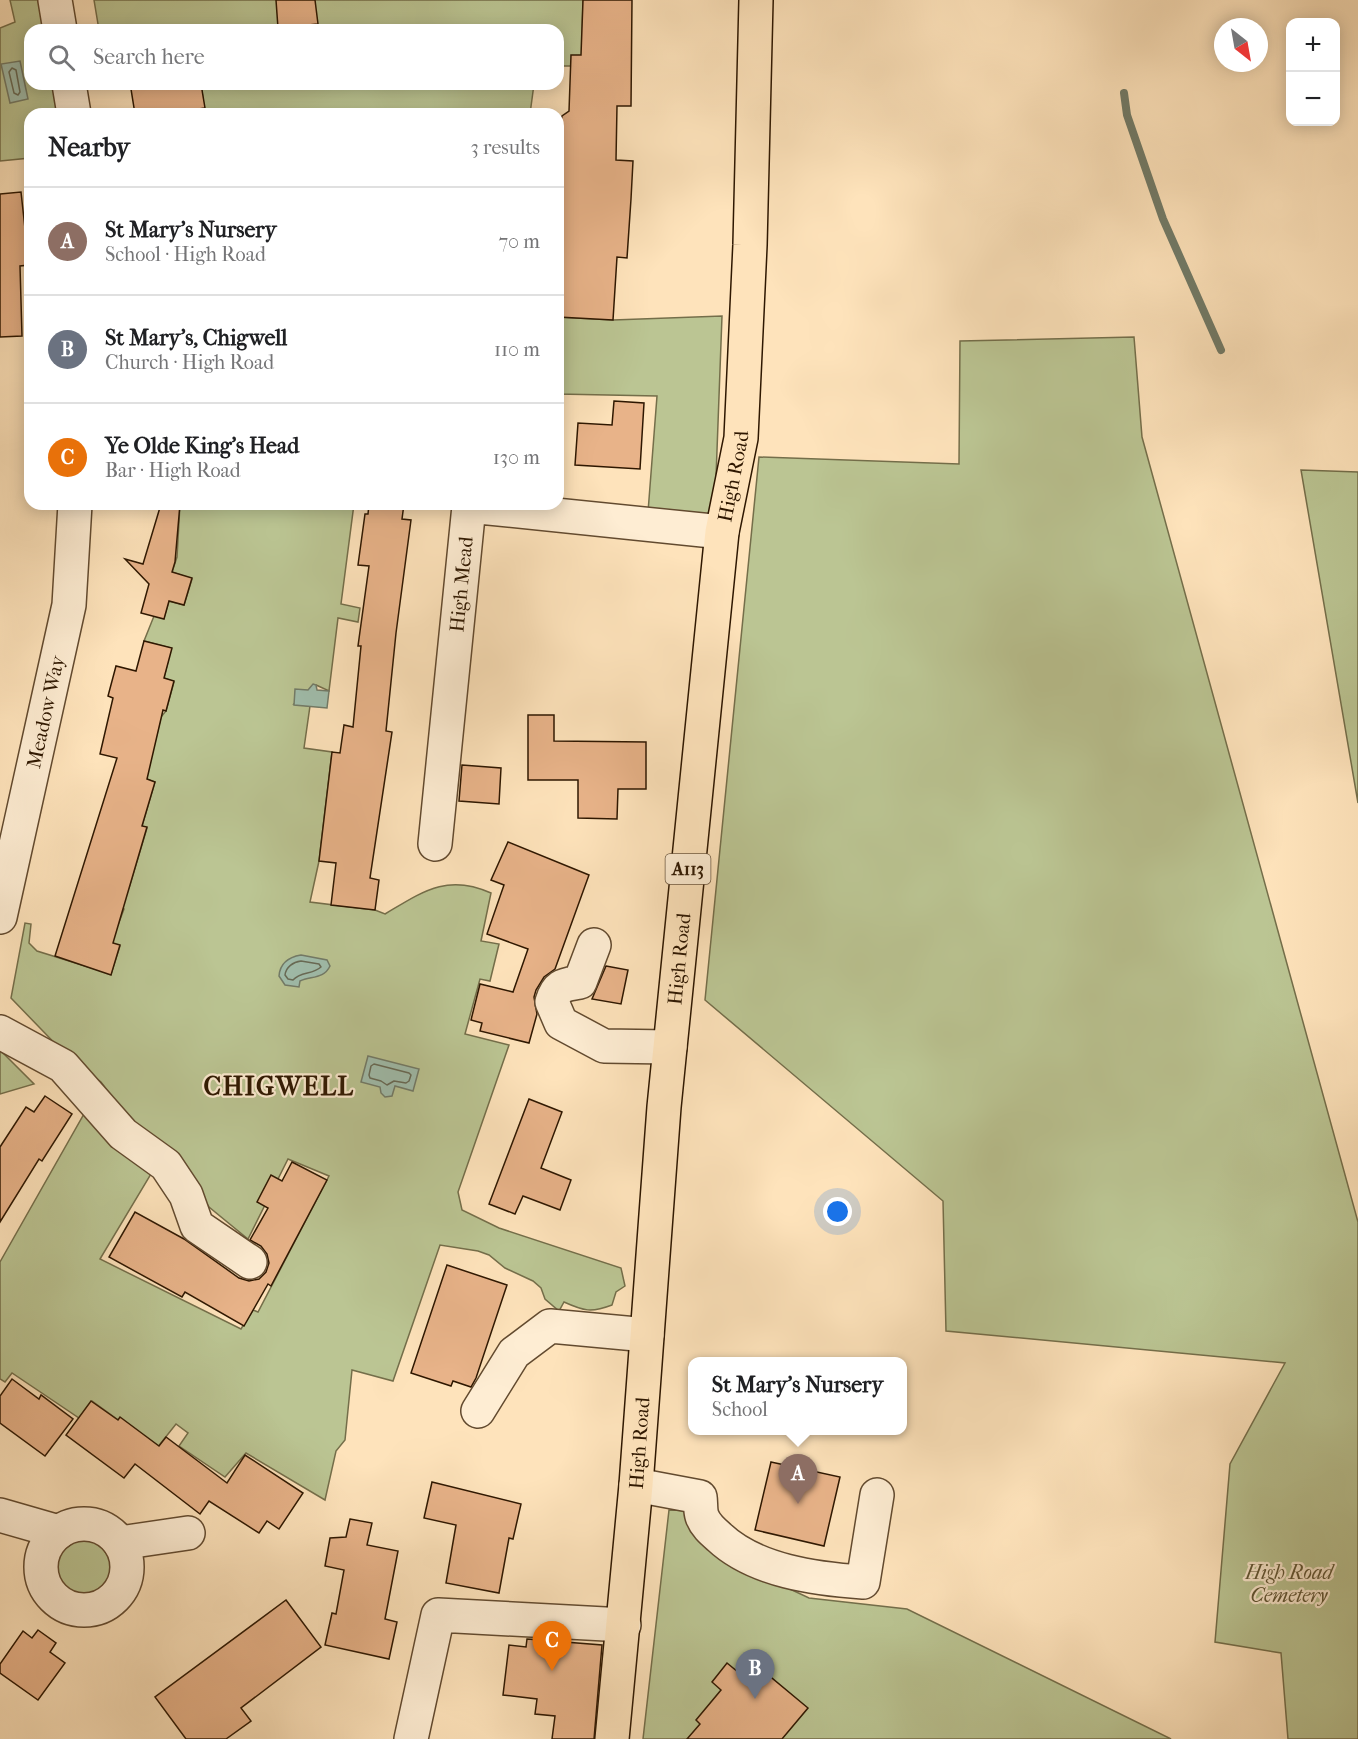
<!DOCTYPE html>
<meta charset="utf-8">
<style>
body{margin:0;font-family:"IM FELL French Canon",serif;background:#f6f6f6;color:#202124}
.controls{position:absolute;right:18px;top:18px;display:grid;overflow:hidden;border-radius:12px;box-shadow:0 3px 15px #0003}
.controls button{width:54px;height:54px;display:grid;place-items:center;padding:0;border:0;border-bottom:2px solid #e0e0e0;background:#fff;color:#202124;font:30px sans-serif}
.compass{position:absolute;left:1214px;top:18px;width:54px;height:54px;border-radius:50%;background:#fff;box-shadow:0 3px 15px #0003;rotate:149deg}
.you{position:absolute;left:838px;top:1212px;width:21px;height:21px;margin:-15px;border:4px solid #fff;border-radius:50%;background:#1a73e8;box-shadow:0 0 0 9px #1a73e833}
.badge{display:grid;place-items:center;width:39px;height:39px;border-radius:50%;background:#d93025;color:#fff;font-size:20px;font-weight:700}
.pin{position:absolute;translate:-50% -50px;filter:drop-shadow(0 2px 3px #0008)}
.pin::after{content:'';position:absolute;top:32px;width:21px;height:18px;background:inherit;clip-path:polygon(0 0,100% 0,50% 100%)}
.popup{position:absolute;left:688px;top:1357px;width:219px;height:78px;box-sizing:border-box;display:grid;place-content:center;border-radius:12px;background:#fff;filter:drop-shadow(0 2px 4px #0005);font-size:20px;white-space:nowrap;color:#757577}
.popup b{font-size:22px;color:#202124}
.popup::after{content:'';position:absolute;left:50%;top:100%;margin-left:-12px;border:12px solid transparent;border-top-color:#fff}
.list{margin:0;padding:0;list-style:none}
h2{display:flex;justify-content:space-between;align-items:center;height:78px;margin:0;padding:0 24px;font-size:26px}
h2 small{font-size:20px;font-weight:400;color:#757577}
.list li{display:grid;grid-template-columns:39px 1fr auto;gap:18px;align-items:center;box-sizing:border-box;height:108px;padding:0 24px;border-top:2px solid #e0e0e0}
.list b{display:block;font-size:22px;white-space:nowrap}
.list p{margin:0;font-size:20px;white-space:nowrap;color:#757577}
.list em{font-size:20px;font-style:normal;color:#757577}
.icon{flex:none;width:33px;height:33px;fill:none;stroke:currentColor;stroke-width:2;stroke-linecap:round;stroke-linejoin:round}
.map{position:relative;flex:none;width:1358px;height:1739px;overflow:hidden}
.search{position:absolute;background:#fff;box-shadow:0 3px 15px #0003;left:24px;top:24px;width:540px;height:66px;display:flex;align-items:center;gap:15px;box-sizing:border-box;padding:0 21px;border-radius:18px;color:#757577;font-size:22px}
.panel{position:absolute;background:#fff;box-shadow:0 3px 15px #0003;left:24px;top:108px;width:540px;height:402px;border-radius:18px}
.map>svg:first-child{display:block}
.green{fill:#bbc593;stroke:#746e4a;stroke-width:1.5}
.water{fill:#a0bead;stroke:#727b68;stroke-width:1.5}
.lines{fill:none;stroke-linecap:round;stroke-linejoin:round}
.shore{stroke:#676a56;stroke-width:1.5}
.stream{stroke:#727b68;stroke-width:8}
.building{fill:#e8b389;stroke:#2e1700;stroke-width:1.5}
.minor-casing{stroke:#624a2f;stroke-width:36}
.major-casing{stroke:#2e1700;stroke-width:36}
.minor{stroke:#feedd3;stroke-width:33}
.major{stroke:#fee3bb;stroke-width:33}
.labels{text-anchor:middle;stroke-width:4.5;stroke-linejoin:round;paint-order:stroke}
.shield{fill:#feedd3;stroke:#6c573f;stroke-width:1.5}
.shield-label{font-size:18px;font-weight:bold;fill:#2e1700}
.street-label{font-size:20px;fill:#2e1700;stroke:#feedd3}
.park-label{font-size:20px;font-style:italic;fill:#5f5433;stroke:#feedd3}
.district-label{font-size:26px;font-weight:bold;letter-spacing:1.5px;fill:#2e1700;stroke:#feedd3}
</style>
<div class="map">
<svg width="1358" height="1739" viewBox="0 0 1358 1739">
<rect width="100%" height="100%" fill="#fee3bb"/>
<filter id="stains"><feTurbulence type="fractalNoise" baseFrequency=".00333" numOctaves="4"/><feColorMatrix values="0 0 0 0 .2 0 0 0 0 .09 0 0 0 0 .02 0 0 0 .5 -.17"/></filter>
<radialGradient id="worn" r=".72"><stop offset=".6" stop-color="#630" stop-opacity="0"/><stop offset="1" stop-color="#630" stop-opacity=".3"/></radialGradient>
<g class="green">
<path d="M10,0H38L44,30H30V84H53L58,114H30V158L0,161V28L15,22Z"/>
<path d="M94,0H583L582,38L589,56L571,66H558V30H146L144,26L121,30H99Z"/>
<path d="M201,84H534L530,114H205Z"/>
<path d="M722,316L714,531L647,525L657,396L558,394V317L613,320Z"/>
<path d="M1134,337L1142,437L1358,1222V1739H1288L1281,1653L1215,1642L1230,1464L1285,1363L946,1331L943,1201L705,1000L759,457L959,464L960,341Z"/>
<path d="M1301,470L1358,472V803Z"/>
<path d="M180,504H354L341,604L360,608L358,622L338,618L329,691L316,685L294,704L310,706L304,748L332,752L319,861L310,902L375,910L385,914C422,892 447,873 491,893L481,941L499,944L490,981L480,979L465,1034L509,1045L458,1192L462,1210L499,1228L621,1268L625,1286L616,1292L612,1305C591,1313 584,1311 564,1302L559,1311L545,1299L541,1288L533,1281L505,1268L489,1255L478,1251L440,1245L393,1381L352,1370L345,1440L336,1451L325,1500L246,1453L225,1477L179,1446L188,1433L176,1424L157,1448L92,1401L79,1418L12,1373L5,1382L0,1379V1262L84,1114L151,1174L100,1259L241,1329L253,1310L258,1312L329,1176L288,1159L248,1239L209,1207L187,1175L127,1117L101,1082L68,1057L11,998L25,923L31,924L29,943L37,951L111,974L120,946L95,938L101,919L118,925L124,909L100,901L129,888L147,828L142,826L155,782L146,779L161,717L166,711L174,682L164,678L171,648L144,641L154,616L164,618L169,601L184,605L192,579L172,572L177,557Z"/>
<path d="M0,1050L34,1084L0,1094Z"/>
<path d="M669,1510L699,1511L720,1556L809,1598L907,1609L1171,1739H643Z"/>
<circle cx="85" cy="1567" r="29"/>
</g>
<g class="water">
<path d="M20,61L28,99L10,103L1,64Z"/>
<path d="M313,684L316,685L317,690L329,691L327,708L294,705L295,689L308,690Z"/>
<path d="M301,955L327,960L330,966C324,979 311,976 300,981L299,987L285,985L279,976C280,963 289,957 301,955Z"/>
<path d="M368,1056L419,1069L413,1091L395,1086L392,1096L385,1097L381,1093L380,1087L361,1082Z"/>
</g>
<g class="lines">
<g class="shore">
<path d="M12,68L16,70L20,92L18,95L14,93L9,72Z"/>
<path d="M301,961L319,964L321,967C312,975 301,971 293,980L288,979L285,975C286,967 293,962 301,961Z"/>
<path d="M374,1064L409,1073L411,1075L409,1081L406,1083L394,1081L387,1085L381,1081L370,1078L369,1075L371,1066Z"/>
</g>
<path class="stream" d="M1124,93L1127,115L1163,219L1221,350"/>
</g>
<g class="building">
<path d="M276,0H315L318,24L278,28Z"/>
<path d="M583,0H632L631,106H617L616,160L633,161L631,199L627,258L617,257L613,320L558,317V134L562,116L569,111L571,55H581Z"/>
<path d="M159,84H201L205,108L166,114H135L131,89Z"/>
<path d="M21,192L29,265L20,266L22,336L0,337V194Z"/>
<path d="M614,401L644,403L640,469L575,465L578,423L612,425Z"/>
<path d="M161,504H180L175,562L172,572L192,578L184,605L169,601L164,619L141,613L149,584L125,559L143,564Z"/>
<path d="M369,504H404L402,519L411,520L396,633L386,731L392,732L370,878L379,880L375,910L331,905L336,863L319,861L332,752L340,753L344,725L353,727L361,646H358L369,566L358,565L365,514H368Z"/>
<path d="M144,641L172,648L164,678L174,681L166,711L163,710L147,779L155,782L142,826L147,827L113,943L120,945L111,975L55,956L117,758L100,754L113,698L108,696L116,666L136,671Z"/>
<path d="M528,715H554V741L646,742V789H618L617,819L578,818V780H528Z"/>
<path d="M462,765L501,768L499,804L459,801Z"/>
<path d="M508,842L589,875L555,969L544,977L536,990L534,997L537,1014L529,1043L480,1031L482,1023L471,1020L480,984L513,992L528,949L487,934L504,885L491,880Z"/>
<path d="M606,966L628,970L621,1004L592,999Z"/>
<path d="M45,1096L72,1114L42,1161L39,1159L0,1222V1147L26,1107L34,1112Z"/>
<path d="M529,1099L562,1112L541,1168L571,1180L560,1210L523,1196L515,1214L489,1204Z"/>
<path d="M292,1162L327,1180L271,1286L268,1284L244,1326L185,1292L182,1297L109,1257L135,1212L184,1239L239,1278L249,1281L259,1279L266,1272L269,1263L267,1254L261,1246L250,1240L268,1208L257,1202L271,1175L282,1181Z"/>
<path d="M447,1265L507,1285L476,1378L471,1387L453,1381L451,1386L411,1373Z"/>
<path d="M12,1379L39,1399L41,1395L73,1419L45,1456L0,1423V1396Z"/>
<path d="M91,1401L118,1420L120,1417L159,1446L166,1437L227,1483L245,1455L303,1493L279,1529L267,1521L259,1533L209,1501L200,1514L135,1464L124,1478L66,1435Z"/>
<path d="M771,1462L840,1477L824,1546L755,1530Z"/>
<path d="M432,1482L521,1504L513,1539L509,1538L499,1593L446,1583L456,1525L424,1518Z"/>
<path d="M350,1519L372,1523L367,1545L398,1551L385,1619L397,1622L389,1659L325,1645L332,1613L336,1614L344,1570L325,1566L330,1538L346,1537Z"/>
<path d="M286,1600L321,1647L241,1708L251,1721L226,1739H186L155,1697Z"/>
<path d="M38,1630L56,1643L50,1652L65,1663L38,1700L0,1673V1664L23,1631L32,1638Z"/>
<path d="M527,1639L602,1645L594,1739H552L555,1716L535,1714L537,1699L503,1695L509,1645L526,1647Z"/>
<path d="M749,1659L808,1708L782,1739H687L700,1724L696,1720L721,1690L712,1682L727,1663L738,1672Z"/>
</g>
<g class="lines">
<defs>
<g id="minor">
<path d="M55,0L60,30"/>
<path d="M69,84L74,114"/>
<path id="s1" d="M435,844L469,506L722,532"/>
<path id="s2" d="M0,917L69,605L75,504"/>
<path d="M594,945L580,982C563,985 557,985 552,1002L561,1023L604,1046L670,1047"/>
<path d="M0,1032L63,1066L123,1134L166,1165L186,1195L197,1226L250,1262"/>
<path d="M478,1411L514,1353L550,1326L647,1335"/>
<path d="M636,1485L700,1497C701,1503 700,1510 702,1516C705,1525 712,1531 719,1537C755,1571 816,1579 863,1582L877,1495"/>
<path d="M0,1515L59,1532"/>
<circle cx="84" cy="1567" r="43"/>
<path d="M120,1543L188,1533"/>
<path d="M411,1739L438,1615L624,1625"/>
</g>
<g id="major">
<path id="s3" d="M612,1739L636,1485L664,1107L722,532L741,438L750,245L756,0"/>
</g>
</defs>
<use href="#minor" class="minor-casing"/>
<use href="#major" class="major-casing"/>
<use href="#minor" class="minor"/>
<use href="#major" class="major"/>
</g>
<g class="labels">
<rect class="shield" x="665.5" y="854" width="45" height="30" rx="4.5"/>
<g class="shield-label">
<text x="688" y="875">A113</text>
</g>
<g class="street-label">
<text dy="7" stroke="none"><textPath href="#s3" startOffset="1269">High Road</textPath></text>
<text dy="7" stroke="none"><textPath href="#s1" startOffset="261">High Mead</textPath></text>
<text dy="7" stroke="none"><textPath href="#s2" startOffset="210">Meadow Way</textPath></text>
<text dy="7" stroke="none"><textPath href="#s3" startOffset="783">High Road</textPath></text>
<text dy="7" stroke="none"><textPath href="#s3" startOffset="297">High Road</textPath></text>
</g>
<g class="park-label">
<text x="1289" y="1579">High Road<tspan x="1289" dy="23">Cemetery</tspan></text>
</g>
<g class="district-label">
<text x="279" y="1095">CHIGWELL</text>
</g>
</g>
<rect width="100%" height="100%" filter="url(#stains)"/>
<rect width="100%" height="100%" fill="url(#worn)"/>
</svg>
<div class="controls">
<button>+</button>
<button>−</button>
</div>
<svg class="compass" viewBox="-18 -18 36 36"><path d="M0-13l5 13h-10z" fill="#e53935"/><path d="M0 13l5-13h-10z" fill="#757577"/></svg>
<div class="you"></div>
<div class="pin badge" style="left:798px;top:1504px;background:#8d6e63">A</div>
<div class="popup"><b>St Mary's Nursery</b>School</div>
<div class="pin badge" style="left:755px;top:1699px;background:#6b7280">B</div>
<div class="pin badge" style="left:552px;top:1671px;background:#e8710a">C</div>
<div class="search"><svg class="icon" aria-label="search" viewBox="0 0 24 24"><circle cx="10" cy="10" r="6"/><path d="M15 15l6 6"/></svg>Search here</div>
<section class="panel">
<h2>Nearby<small>3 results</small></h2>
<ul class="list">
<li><span class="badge" style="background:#8d6e63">A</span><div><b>St Mary's Nursery</b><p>School · High Road</p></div><em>70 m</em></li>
<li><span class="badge" style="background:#6b7280">B</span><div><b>St Mary's, Chigwell</b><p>Church · High Road</p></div><em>110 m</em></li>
<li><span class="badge" style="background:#e8710a">C</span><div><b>Ye Olde King's Head</b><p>Bar · High Road</p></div><em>130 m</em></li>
</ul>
</section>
</div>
